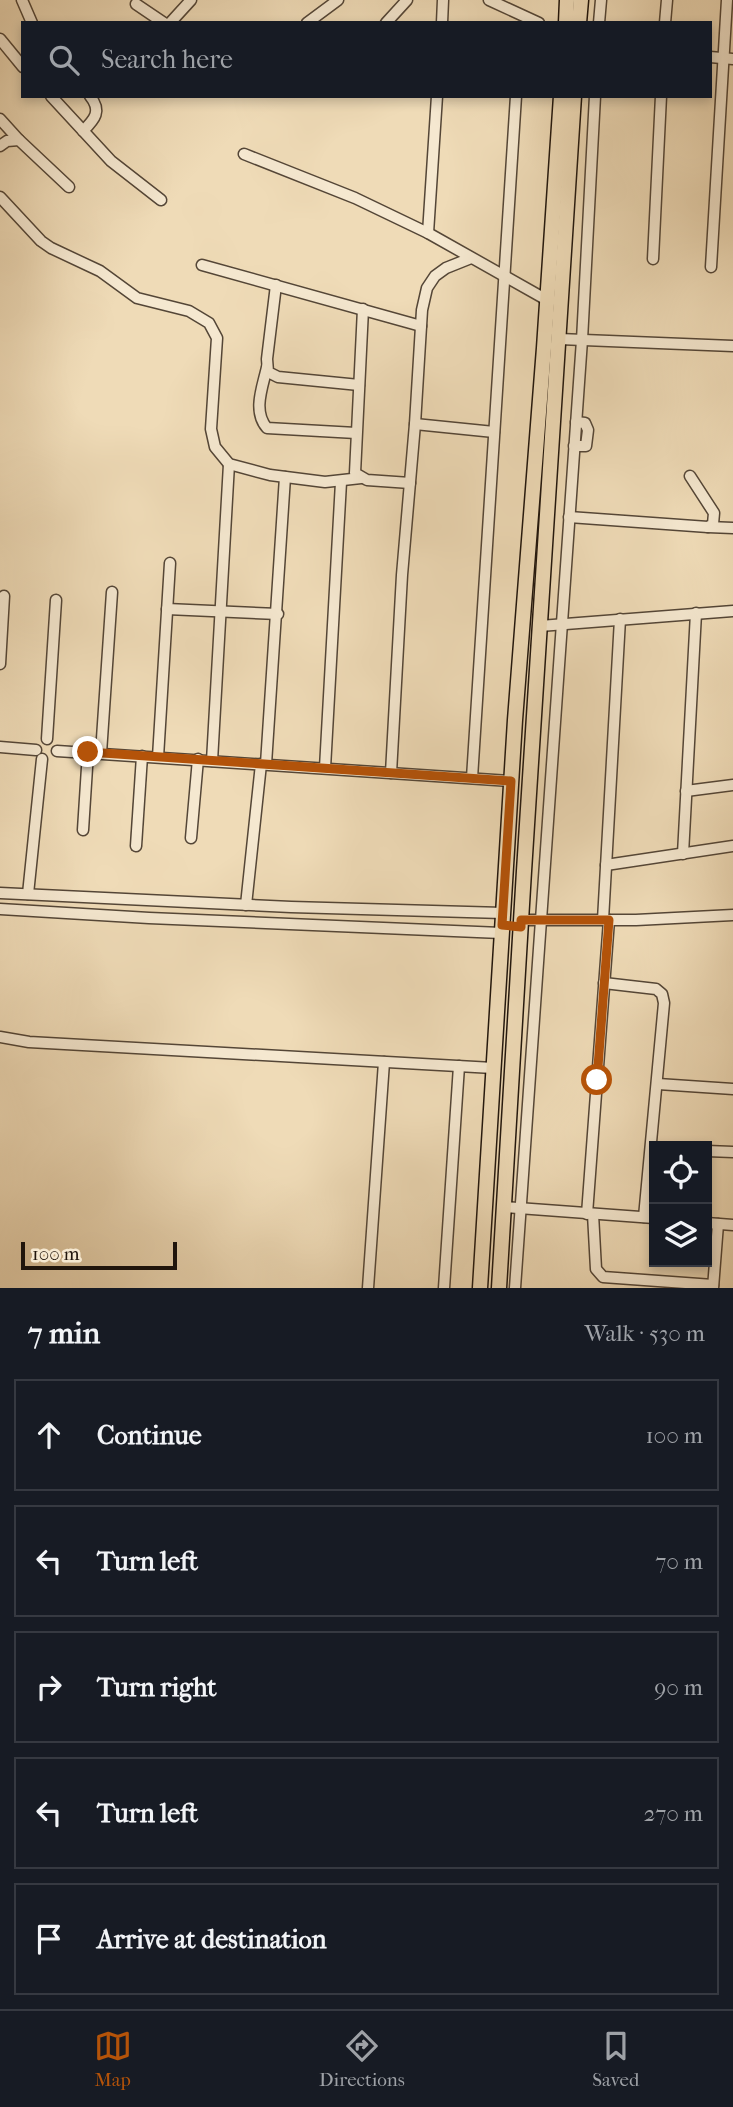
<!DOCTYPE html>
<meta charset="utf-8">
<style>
body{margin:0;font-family:"IM FELL French Canon",serif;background:#20242c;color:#f1f3f6}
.controls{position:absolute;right:21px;bottom:21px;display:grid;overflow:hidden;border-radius:0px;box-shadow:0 4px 10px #0003}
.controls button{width:63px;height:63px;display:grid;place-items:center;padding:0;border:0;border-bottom:2px solid #363941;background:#171b24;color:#f1f3f6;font:35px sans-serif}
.scale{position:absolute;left:21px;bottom:18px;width:156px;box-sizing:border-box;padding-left:7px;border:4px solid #20150c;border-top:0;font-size:19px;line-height:24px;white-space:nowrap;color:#20150c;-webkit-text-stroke:5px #f5e8d0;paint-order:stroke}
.stop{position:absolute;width:21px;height:21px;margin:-16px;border:5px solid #b45309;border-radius:50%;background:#fff}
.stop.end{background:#b45309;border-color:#fff;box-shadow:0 2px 7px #0008}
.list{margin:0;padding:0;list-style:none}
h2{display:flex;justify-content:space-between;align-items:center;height:91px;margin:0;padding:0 28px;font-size:30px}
h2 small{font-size:23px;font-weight:400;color:#9ea1a6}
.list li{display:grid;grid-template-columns:46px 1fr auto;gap:21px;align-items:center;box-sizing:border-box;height:112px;margin:0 14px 14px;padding:0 14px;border:2px solid #363941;border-radius:0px}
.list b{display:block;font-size:26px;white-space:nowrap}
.list em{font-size:23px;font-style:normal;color:#9ea1a6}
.icon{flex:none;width:38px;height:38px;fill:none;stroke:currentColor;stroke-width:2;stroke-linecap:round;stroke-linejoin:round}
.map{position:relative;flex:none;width:733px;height:1288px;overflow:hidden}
.search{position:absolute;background:#171b24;box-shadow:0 4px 10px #0003;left:21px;right:21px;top:21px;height:77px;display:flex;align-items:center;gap:18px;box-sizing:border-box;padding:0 24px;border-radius:0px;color:#9ea1a6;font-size:26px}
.sheet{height:721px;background:#171b24}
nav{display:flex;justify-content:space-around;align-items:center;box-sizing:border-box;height:98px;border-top:2px solid #363941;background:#171b24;font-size:19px;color:#9ea1a6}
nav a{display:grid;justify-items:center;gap:4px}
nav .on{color:#b45309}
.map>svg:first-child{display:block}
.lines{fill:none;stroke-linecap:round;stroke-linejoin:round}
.minor-casing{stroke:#544637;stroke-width:13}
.major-casing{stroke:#20150c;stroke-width:17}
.minor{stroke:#f5e8d0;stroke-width:10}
.major{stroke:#efdbb7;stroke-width:14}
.route{stroke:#b45309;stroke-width:9}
</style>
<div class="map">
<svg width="733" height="1288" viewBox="0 0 733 1288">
<rect width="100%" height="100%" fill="#efdbb7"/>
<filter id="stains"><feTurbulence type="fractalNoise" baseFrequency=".00286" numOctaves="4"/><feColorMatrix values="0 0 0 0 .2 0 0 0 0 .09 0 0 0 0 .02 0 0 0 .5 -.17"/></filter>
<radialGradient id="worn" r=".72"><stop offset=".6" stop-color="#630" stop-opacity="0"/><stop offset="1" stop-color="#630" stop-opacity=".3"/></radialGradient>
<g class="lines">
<defs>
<g id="minor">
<path d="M22,0L32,23"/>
<path d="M489,0L539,23"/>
<path d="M136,4L164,23"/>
<path d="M170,23L191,0"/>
<path d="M307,23L338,0"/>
<path d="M386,23L407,0"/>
<path d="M442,23L443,0"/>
<path d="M599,23L601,0"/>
<path d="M665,23L667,0"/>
<path d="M0,39L23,67"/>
<path d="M710,57L733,59"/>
<path d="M51,96L111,161L161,200"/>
<path d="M0,119L19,140"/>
<path d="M83,131C95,119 102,111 90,96"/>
<path d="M0,146L7,141L19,140L69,187"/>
<path d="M244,154L355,198L428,233L547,300"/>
<path d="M0,197L41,241L51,248L100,271L137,298L189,311L209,323L217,338L211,429L215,447L229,464L270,475L325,482L361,478"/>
<path d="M428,233L437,96"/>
<path d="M653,259L661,96"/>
<path d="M202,265L421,326"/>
<path d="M711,267L727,0"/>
<path d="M276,285L267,359L268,372L278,377L359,385"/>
<path d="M363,309L355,473L367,480L410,483"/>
<path d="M559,339L733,346"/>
<path d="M267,367C263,386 252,411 267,428L356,433"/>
<path d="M415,424L494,432"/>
<path d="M574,446H586L588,430L585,423L576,422"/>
<path d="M569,517L708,527L713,524L714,513L690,476"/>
<path d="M708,527L733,528"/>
<path d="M167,609L278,614"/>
<path d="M540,626L733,611"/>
<path d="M0,664L4,596"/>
<path d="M47,739L56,600"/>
<path d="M0,747L36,750"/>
<path d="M57,751L511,781"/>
<path d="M101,753L112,592"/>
<path d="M158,757L170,563"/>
<path d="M212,761L229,464"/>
<path d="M266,764L285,477"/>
<path d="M325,768L341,482"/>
<path d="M391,773L402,575L415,424L422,310L427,288L435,276L446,268L471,258"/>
<path d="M472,778L516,96"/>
<path d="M686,791L733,785"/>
<path d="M83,830L88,752"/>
<path d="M191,838L198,759"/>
<path d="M136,846L142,756"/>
<path d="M683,854L696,613"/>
<path d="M606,865L733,846"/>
<path d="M0,893L291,907L503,913"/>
<path d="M28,894L42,759"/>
<path d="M246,905L261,764"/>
<path d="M0,909L149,918L501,933"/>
<path d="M521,920H636L733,915"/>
<path d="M603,920L620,619"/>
<path d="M604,983L656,989L662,994L664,1003L644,1217"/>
<path d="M0,1037L29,1042L493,1068"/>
<path d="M658,1084L733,1089"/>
<path d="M707,1151L733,1152"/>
<path d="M504,1207L654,1218"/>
<path d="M587,1214L609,920"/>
<path d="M593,1214L596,1269L603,1277L713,1285"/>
<path d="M707,1223L733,1225"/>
<path d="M368,1288L384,1062"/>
<path d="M444,1288L459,1066"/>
<path d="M515,1288L582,340L595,96"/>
<path d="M713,1288L718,1224"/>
</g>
<g id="major">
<path d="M566,23L567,0"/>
<path d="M579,23L581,0"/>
<path d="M480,1288L515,720L544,348L561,96"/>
<path d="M499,1288L524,871L574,96"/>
</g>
</defs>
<use href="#minor" class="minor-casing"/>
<use href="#major" class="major-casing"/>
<use href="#minor" class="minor"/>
<use href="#major" class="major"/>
</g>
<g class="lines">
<path class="route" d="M88,752L511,781L502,925L521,927V920H609L597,1080"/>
</g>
<rect width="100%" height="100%" filter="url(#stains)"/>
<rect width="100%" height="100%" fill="url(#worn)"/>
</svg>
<div class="controls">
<button><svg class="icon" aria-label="locate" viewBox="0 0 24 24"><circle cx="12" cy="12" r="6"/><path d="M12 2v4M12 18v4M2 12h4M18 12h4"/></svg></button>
<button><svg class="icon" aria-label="layers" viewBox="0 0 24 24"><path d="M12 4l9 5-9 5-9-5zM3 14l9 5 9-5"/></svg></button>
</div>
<div class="scale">100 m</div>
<div class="stop" style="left:597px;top:1080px"></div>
<div class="stop end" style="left:88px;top:752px"></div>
<div class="search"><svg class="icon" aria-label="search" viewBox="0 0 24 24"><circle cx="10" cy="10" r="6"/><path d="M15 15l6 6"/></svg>Search here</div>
</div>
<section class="sheet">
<h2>7 min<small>Walk · 530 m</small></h2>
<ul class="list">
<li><svg class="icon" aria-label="ahead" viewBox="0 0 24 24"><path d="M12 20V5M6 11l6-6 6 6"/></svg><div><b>Continue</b></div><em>100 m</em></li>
<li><svg class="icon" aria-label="left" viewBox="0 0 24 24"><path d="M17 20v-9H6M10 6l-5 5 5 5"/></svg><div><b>Turn left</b></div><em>70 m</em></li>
<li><svg class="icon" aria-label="right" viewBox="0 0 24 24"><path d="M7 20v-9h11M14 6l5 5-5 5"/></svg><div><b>Turn right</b></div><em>90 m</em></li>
<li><svg class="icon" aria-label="left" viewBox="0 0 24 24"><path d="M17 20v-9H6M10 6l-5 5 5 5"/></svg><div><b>Turn left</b></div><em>270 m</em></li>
<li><svg class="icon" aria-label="arrive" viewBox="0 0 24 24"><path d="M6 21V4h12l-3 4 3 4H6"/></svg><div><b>Arrive at destination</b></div></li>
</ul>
</section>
<nav>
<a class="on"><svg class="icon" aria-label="map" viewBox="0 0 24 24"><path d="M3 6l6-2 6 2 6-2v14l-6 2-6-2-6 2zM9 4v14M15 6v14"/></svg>Map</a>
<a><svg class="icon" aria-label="directions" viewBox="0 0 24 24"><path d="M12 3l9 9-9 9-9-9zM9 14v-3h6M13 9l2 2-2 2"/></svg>Directions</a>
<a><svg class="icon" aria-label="saved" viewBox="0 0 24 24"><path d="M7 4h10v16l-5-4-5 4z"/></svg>Saved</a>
</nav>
